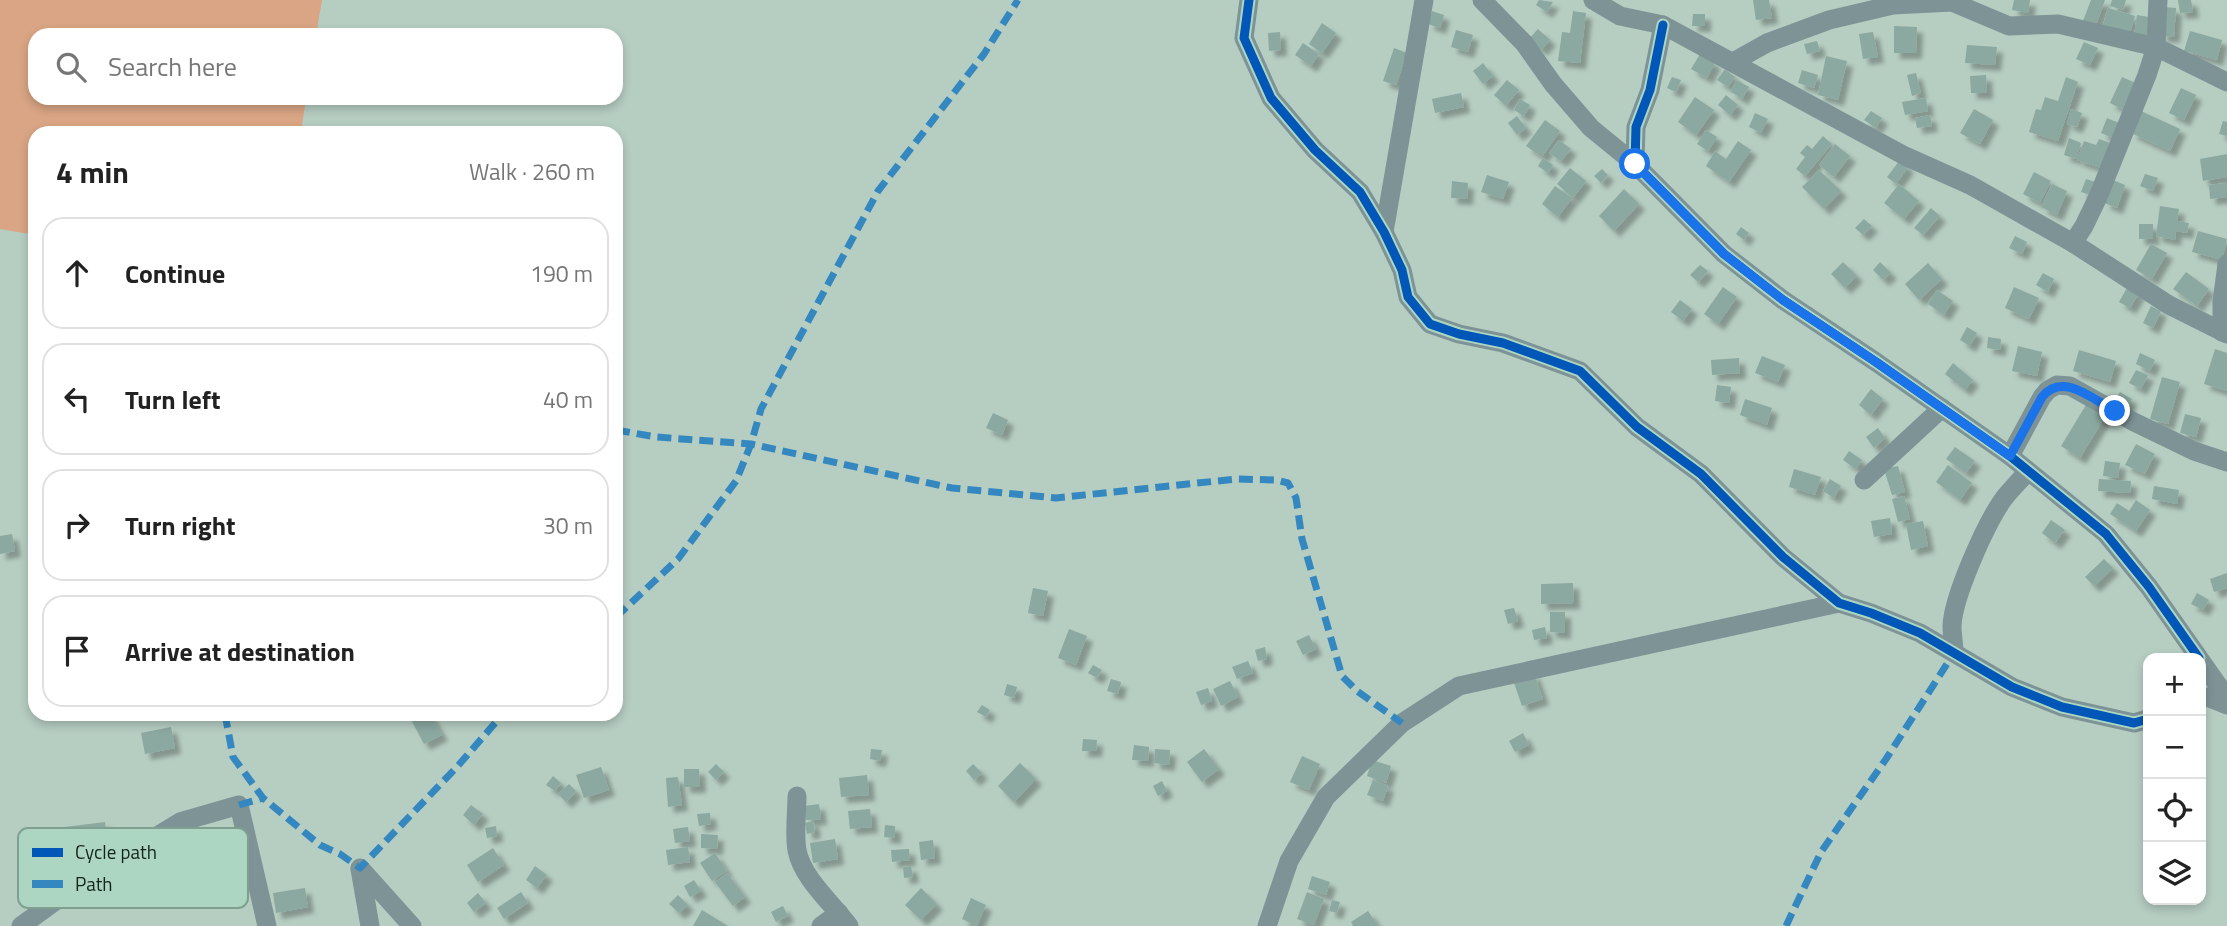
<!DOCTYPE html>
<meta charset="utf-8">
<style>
body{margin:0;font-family:"Titillium Web",sans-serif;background:#f2f2f2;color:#222}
.controls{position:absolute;right:21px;bottom:21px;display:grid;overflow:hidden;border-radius:14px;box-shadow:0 4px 10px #0003}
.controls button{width:63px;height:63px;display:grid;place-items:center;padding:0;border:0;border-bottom:2px solid #e0e0e0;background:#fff;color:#222;font:35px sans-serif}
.stop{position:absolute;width:21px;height:21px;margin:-16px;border:5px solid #1a73e8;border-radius:50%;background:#fff}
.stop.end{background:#1a73e8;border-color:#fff;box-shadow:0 2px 7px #0008}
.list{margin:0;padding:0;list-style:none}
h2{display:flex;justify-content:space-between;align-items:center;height:91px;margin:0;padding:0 28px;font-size:30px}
h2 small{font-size:23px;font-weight:400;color:#767676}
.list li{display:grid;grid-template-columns:46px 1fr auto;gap:21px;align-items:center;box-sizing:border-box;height:112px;margin:0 14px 14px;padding:0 14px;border:2px solid #e0e0e0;border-radius:21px}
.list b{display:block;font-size:26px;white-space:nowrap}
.list em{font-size:23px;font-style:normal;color:#767676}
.icon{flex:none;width:38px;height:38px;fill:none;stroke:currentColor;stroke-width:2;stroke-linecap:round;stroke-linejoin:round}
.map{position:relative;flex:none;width:2227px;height:926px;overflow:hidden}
.search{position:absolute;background:#fff;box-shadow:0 4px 10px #0003;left:28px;top:28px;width:595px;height:77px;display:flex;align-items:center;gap:18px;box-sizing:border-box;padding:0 24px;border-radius:21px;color:#767676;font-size:26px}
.panel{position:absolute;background:#fff;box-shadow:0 4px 10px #0003;left:28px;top:126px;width:595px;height:595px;border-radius:21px}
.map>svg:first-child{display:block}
.green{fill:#d9a584}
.building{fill:#8ba8a1;filter:url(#shadow)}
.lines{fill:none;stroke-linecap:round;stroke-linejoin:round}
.minor{stroke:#7e9396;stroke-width:19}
.quiet{stroke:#3488bf;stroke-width:7;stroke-dasharray:14 7;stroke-linecap:butt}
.cycleway-casing{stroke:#add6c2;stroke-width:13}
.cycleway{stroke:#0057b8;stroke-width:9}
.route{stroke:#1a73e8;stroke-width:9}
.key{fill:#add6c2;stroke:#7fa090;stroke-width:2}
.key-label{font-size:19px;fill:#14231c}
</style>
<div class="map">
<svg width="2227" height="926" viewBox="0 0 2227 926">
<defs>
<filter id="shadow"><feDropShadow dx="6" dy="6" stdDeviation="2" flood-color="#0004"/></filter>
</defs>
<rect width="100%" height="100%" fill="#b6cdc2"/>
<path class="green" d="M0,0H322L316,35H35V98H306L301,133H35V235L0,229Z"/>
<g class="building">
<path d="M1539,0L1553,2L1547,12L1536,5Z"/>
<path d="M1753,0H1769L1772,18L1756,20Z"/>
<path d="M2014,0H2030L2028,13L2012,10Z"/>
<path d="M2091,0H2105L2096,25L2083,21Z"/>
<path d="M2112,0H2126L2123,10L2110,6Z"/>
<path d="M2178,0H2191L2193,12L2180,13Z"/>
<path d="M2163,7L2176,8L2174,37L2161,36Z"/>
<path d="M2108,8L2135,16L2129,36L2102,28Z"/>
<path d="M1432,11L1444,15L1440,28L1428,24Z"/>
<path d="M1573,11L1586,13L1580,63L1558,61L1562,32L1570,33Z"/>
<path d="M1693,14H1705V26H1692Z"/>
<path d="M2137,15L2149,17L2146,38L2134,36Z"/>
<path d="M1322,23L1336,33L1322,53L1309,44Z"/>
<path d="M1894,26L1917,27L1916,53H1894Z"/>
<path d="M1538,29L1550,40L1541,50L1529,39Z"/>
<path d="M1456,30L1473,35L1468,52L1451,47Z"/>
<path d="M2190,31L2222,40L2217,60L2184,51Z"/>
<path d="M1280,32L1281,50L1269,51L1268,33Z"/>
<path d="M1873,32L1878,57L1863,59L1859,34Z"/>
<path d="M1817,41L1820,51L1807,54L1804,44Z"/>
<path d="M2084,42L2098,48L2090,65L2076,59Z"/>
<path d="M1303,43L1319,54L1311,66L1295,55Z"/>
<path d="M1967,45L1997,47L1995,65L1965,63Z"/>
<path d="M1394,48L1407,53L1396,85L1383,81Z"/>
<path d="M1700,54L1715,63L1707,78L1691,69Z"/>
<path d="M1826,56L1847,61L1838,100L1818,95Z"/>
<path d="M1483,63L1493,76L1483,84L1473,71Z"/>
<path d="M1725,69L1735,77L1728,87L1717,80Z"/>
<path d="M1802,70L1818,75L1814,88L1798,83Z"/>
<path d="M1916,73L1921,93L1912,96L1907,75Z"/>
<path d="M1986,75L1987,93H1971L1970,76Z"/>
<path d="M1672,77L1681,80L1676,92L1667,88Z"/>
<path d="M2066,77L2078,82L2058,141L2029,132L2036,109L2041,110L2045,97L2058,101Z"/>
<path d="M2122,77L2140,85L2128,112L2110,103Z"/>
<path d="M1507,80L1519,90L1506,106L1494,95Z"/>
<path d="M1737,80L1749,87L1742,99L1730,91Z"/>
<path d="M2181,88L2196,95L2184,120L2169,113Z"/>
<path d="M1461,93L1464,107L1435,113L1432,99Z"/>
<path d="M1726,95L1738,105L1730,115L1718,105Z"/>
<path d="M1695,97L1714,110L1696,135L1678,122Z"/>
<path d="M1926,98L1928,111L1905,115L1902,102Z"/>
<path d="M1520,99L1530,105L1524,116L1514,110Z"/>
<path d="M1974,109L1993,120L1980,144L1960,133Z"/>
<path d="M2071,109L2082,113L2077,127L2067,124Z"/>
<path d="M1871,111L1882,118L1876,128L1864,120Z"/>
<path d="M2141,111L2180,129L2170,151L2131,133Z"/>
<path d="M1755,113L1768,119L1761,133L1749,127Z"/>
<path d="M1930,115L1932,126L1917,128L1915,118Z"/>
<path d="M1517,116L1526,128L1517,135L1508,123Z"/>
<path d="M2107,118L2119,123L2113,138L2101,133Z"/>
<path d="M1545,120L1560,131L1542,157L1526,146Z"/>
<path d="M2223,121L2227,122V136L2219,134Z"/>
<path d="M1706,130L1717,137L1708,151L1697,144Z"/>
<path d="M1823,136L1832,144L1805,176L1796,169L1805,157L1800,153L1807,145L1812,149Z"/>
<path d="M2069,138L2081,143L2076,159L2064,155Z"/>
<path d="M2099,139L2113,144L2104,169L2077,160L2084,141L2096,145Z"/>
<path d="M1559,140L1571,149L1561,161L1549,153Z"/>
<path d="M1738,141L1751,150L1729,182L1706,166L1715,151L1726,159Z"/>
<path d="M1835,144L1850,156L1834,177L1819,165Z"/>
<path d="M2227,154V177L2203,181L2200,159Z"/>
<path d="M1543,158L1553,165L1548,173L1538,166Z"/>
<path d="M1900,160L1908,167L1896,184L1887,177Z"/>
<path d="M1570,168L1586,181L1573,198L1557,184Z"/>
<path d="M1602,169L1608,175L1601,183L1594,176Z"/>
<path d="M1819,170L1841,191L1824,209L1802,187Z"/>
<path d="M2034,172L2051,181L2040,203L2023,194Z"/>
<path d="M2145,174L2158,178L2153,191L2140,186Z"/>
<path d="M1487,175L1509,182L1503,199L1481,192Z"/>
<path d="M2086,179L2099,183L2094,196L2081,192Z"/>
<path d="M2113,180L2125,185L2117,208L2104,203Z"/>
<path d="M1452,181L1468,183L1467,199L1451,198Z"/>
<path d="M2227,183V197L2210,199L2209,185Z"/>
<path d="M1899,184L1919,201L1904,219L1884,203Z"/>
<path d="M2052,184L2067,191L2057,215L2041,207Z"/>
<path d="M1555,186L1572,198L1558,217L1542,204Z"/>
<path d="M1624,189L1639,204L1614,231L1599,216Z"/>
<path d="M2160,206L2179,209L2177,221L2189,223L2187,233L2176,231L2175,240L2156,236Z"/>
<path d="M1931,208L1940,216L1923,235L1914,228Z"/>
<path d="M1864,219L1872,226L1863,235L1855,228Z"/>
<rect x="2139" y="224" width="14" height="15"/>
<path d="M1741,227L1749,233L1744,240L1736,234Z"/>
<path d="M2198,231L2227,239L2222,260L2192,252Z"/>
<path d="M2015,236L2027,242L2022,254L2009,248Z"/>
<path d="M2151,244L2167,253L2152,279L2136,270Z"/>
<path d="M1843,262L1857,276L1845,288L1831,274Z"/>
<path d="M1880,262L1891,273L1883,280L1873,270Z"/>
<path d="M1928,263L1942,279L1919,300L1905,284Z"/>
<path d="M1700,265L1708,271L1698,282L1690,275Z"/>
<path d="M2186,272L2209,289L2197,306L2173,289Z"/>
<path d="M2043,273L2054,279L2048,292L2036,285Z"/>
<path d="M2128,286L2139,293L2130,308L2119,302Z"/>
<path d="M1723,287L1737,297L1718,324L1704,314Z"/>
<path d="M2014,287L2039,298L2029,319L2005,308Z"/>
<path d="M1937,290L1953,301L1944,315L1928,304Z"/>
<path d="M1680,300L1692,309L1683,321L1671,312Z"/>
<path d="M2151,306L2161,311L2153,328L2143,323Z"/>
<path d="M1967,327L1977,333L1970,346L1960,340Z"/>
<path d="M1988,337L2001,339L2000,350L1987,348Z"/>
<path d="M2018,346L2042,352L2037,376L2012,371Z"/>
<path d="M2215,349L2227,353V391L2204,384Z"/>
<path d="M2079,350L2116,361L2110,382L2073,371Z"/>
<path d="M2140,353L2155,360L2150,371L2136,364Z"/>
<path d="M1762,356L1785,365L1778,382L1755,373Z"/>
<path d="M1739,358L1740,373L1712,375L1711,360Z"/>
<path d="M1953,363L1973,380L1965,390L1945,374Z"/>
<path d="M2136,370L2148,375L2141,389L2129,383Z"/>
<path d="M2162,377L2180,382L2168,424L2150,419Z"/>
<path d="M1717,385L1731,387L1729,403L1715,401Z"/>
<path d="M1871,389L1883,399L1871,415L1859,405Z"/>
<path d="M2120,392L2132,399L2127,409L2114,402Z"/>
<path d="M1745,399L1772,408L1767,425L1740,415Z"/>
<path d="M2086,405L2105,417L2080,458L2061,446Z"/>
<path d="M993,413L1008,420L1002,435L986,428Z"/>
<path d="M2185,414L2201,418L2196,437L2180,433Z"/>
<path d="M1878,428L1885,438L1874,448L1866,437Z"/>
<path d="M2136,444L2155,454L2145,474L2125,465Z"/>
<path d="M1955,447L1975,461L1966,473L1946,459Z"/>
<path d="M1849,451L1862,460L1856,469L1843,460Z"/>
<path d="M2105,461L2120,463L2118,478L2103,476Z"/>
<path d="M1948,465L1972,483L1960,500L1936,482Z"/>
<path d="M1898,466L1905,492L1892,495L1884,469Z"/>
<path d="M1794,469L1821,477L1815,495L1789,487Z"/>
<path d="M1830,479L1841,486L1834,498L1823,491Z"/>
<path d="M2099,479L2131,481L2130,493L2098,491Z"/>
<path d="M2154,486L2179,490L2177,504L2152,499Z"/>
<path d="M1904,496L1910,519L1898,522L1892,499Z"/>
<path d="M2136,500L2150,510L2136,531L2110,514L2117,503L2129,511Z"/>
<path d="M1890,518L1892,534L1874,537L1871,521Z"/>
<path d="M2051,520L2065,530L2055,543L2042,533Z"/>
<path d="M1923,521L1928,546L1911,550L1906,524Z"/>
<path d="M12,534L15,551L0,554V536Z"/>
<path d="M2104,559L2113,568L2094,586L2085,577Z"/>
<path d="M2227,573V588L2214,592L2210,579Z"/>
<path d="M1573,583L1574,603L1541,604V584Z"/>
<path d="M1033,588L1048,591L1043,616L1028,613Z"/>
<path d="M2197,593L2209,600L2203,610L2191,604Z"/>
<path d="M1514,608L1518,621L1508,624L1504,610Z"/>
<path d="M1550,612H1565V633L1550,632Z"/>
<path d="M1545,627L1547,638L1534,640L1532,630Z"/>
<path d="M1069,629L1087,636L1076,665L1058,658Z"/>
<path d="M1309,635L1316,649L1303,655L1296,641Z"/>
<path d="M1265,647L1267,659L1258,661L1255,650Z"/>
<path d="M1248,661L1253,673L1237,679L1232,667Z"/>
<path d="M1093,665L1102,670L1097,678L1088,673Z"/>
<path d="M1534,673L1543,699L1522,706L1513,680Z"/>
<path d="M1111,679L1121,682L1118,694L1107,691Z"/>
<path d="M1230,681L1238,697L1221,706L1213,689Z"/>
<path d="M1007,684L1017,687L1014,698L1004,695Z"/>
<path d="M1208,688L1212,701L1201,705L1196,692Z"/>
<path d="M982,705L990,710L986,717L977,712Z"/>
<path d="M408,714H430L442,735L424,744Z"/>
<path d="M171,727L175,748L145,754L141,733Z"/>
<path d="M1523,733L1529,745L1515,752L1509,741Z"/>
<path d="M1083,739L1097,740L1096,751H1082Z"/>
<path d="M1134,745L1149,747L1148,761L1132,760Z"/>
<path d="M871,749L882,750L880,761L870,759Z"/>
<path d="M1155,749L1170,750L1169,765L1154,763Z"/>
<path d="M1204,749L1219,769L1202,782L1187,762Z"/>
<path d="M1302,756L1320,764L1309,790L1290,782Z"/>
<path d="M1372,760L1391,766L1386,783L1367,776Z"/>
<path d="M1020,763L1036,779L1014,802L998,786Z"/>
<path d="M716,764L724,772L716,780L708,772Z"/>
<path d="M973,764L982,773L974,780L966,771Z"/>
<path d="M601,767L609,790L584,798L576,775Z"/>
<path d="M684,769H699L700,787H684Z"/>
<path d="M867,775L869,795L841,797L839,778Z"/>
<path d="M553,776L561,783L555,791L546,785Z"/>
<path d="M678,777L682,805L668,807L666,778Z"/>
<path d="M1373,780L1388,786L1383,801L1367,795Z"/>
<path d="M1162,781L1167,791L1158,796L1153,786Z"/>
<path d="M569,784L576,791L566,802L558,794Z"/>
<path d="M819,804L821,819L806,820L804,806Z"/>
<path d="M471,805L483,814L474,825L463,815Z"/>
<path d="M870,809L872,827L850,829L848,811Z"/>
<path d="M710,813L711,824L699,826L697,814Z"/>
<path d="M813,821L815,832L807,834L805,823Z"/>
<path d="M105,822L108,846L44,855L40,830Z"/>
<path d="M885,825L895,826V838L884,837Z"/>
<path d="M496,826L497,836L487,838L485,828Z"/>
<path d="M688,827L690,841L675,843L673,829Z"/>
<path d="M701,834L718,835L717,849L701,848Z"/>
<path d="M835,839L838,859L813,863L810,843Z"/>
<path d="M933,840L935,858L921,860L919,842Z"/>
<path d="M688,847L690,862L668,865L666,850Z"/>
<path d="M493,848L504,865L478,882L467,865Z"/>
<path d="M909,849L910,860L892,862L891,850Z"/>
<path d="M715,853L727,871L712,881L700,863Z"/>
<path d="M535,866L547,875L537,888L526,880Z"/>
<path d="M911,866L913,877L904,878L903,867Z"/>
<path d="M727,873L745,897L733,906L715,882Z"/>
<path d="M1312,876L1330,882L1326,895L1308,889Z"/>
<path d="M694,880L701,891L690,897L684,886Z"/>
<path d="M305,888L308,907L276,913L273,893Z"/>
<path d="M921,888L937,904L921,920L905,905Z"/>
<path d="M521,892L528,903L504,919L497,908Z"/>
<path d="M1307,892L1324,899L1314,925L1297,919Z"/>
<path d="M478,893L486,903L474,912L467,903Z"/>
<path d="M678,895L688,905L679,913L669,904Z"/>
<path d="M971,898L986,905L977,926L962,919Z"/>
<path d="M1332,900L1340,902L1337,913L1329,911Z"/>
<path d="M783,906L788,916L776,922L771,912Z"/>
<path d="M702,910L728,926H693Z"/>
<path d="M1368,911L1378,926H1353L1351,922Z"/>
</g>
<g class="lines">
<g class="minor">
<path d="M1249,0L1244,38L1271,98L1315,150L1360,192L1384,232L1402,270L1408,297L1430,324L1459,334L1503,343L1580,371L1637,427L1701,474L1783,557L1839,603L1871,613L1920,633L2012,687L2062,707L2134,723L2148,719"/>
<path d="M1482,0L1524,43L1553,84L1591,128L1635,164"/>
<path d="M1593,0L1620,16L1663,25L1905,156L1970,185L2073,243L2169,305L2227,334"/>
<path d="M1663,25L1650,90L1636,127L1635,164L1724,254L1783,300L1876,362L2010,456L2106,534L2149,587L2199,658"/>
<path d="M1733,62L1767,43L1829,20L1893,5L1952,2L2009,26L2058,24L2156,47L2227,82"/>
<path d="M1384,232L1424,0"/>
<path d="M2073,243L2084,226L2098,197L2147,75L2156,47L2158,0"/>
<path d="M2222,332V302L2227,264"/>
<path d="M2010,456L2042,397L2048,390L2057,385L2070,386L2134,422L2194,451L2227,462"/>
<path d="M1864,480L1942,408"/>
<path d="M1954,653C1954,644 1952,635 1952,626C1953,597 1985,526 2002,501C2009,491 2019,482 2027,472"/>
<path d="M2201,661L2227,698"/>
<path d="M2201,698L2207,697L2227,705"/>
<path d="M797,796C797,813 794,833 797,850C802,878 832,903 849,926"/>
<path d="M360,868L412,926"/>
<path d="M360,869L370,926"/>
<path d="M21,926L83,881L180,822L239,805L267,926"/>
<path d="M821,926L839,913"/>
<path d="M1267,926L1289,861L1326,797L1402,723L1459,686L1839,603"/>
</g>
<g class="quiet">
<path d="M616,430L656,437L751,444L952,488L1056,498L1236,479L1277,480L1288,483L1296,498L1302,539L1342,676L1357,691L1402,723"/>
<path d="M616,617L678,559L736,481L751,444L761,409L878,191L984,54L1018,0"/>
<path d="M225,714L233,757L263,798L320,845L340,854L360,868L456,768L503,714"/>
<path d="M239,805L263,798"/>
<path d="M1786,926L1821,852L1886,759L1954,653"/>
</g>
<defs>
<g id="cycleway">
<path d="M1249,0L1244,38L1271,98L1315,150L1360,192L1384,232L1402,270L1408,297L1430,324L1459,334L1503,343L1580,371L1637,427L1701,474L1783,557L1839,603L1871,613L1920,633L2012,687L2062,707L2134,723L2148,719"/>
<path d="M1663,25L1650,90L1636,127L1635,164L1724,254L1783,300L1876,362L2010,456L2106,534L2149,587L2199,658"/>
</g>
</defs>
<use href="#cycleway" class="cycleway-casing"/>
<use href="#cycleway" class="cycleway"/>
</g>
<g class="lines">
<path class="route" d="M1635,164L1724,254L1783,300L1876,362L2010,456L2042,397C2063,371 2093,400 2115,411"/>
</g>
<rect x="18" y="828" width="230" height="80" rx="10" class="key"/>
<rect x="32" y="848" width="31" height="9" fill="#0057b8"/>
<rect x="32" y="880" width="31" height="8" fill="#3488bf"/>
<g class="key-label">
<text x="75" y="859">Cycle path</text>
<text x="75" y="891">Path</text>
</g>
</svg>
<div class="controls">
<button>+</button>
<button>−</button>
<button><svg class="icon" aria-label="locate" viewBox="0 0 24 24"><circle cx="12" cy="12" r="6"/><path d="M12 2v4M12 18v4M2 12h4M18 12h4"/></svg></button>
<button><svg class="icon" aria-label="layers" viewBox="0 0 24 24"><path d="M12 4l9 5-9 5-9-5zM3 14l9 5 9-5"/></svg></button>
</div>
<div class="stop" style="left:1635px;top:164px"></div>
<div class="stop end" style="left:2115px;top:411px"></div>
<div class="search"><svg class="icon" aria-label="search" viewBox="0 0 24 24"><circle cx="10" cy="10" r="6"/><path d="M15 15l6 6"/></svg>Search here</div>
<section class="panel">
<h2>4 min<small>Walk · 260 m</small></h2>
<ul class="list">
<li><svg class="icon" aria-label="ahead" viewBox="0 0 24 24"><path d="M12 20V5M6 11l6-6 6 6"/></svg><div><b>Continue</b></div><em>190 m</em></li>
<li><svg class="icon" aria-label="left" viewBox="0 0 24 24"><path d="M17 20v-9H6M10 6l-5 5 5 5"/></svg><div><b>Turn left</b></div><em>40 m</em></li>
<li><svg class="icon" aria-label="right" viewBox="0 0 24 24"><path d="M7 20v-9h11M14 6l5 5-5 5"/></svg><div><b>Turn right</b></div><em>30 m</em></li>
<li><svg class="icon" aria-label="arrive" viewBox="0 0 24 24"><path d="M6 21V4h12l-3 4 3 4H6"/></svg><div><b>Arrive at destination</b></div></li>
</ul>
</section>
</div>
